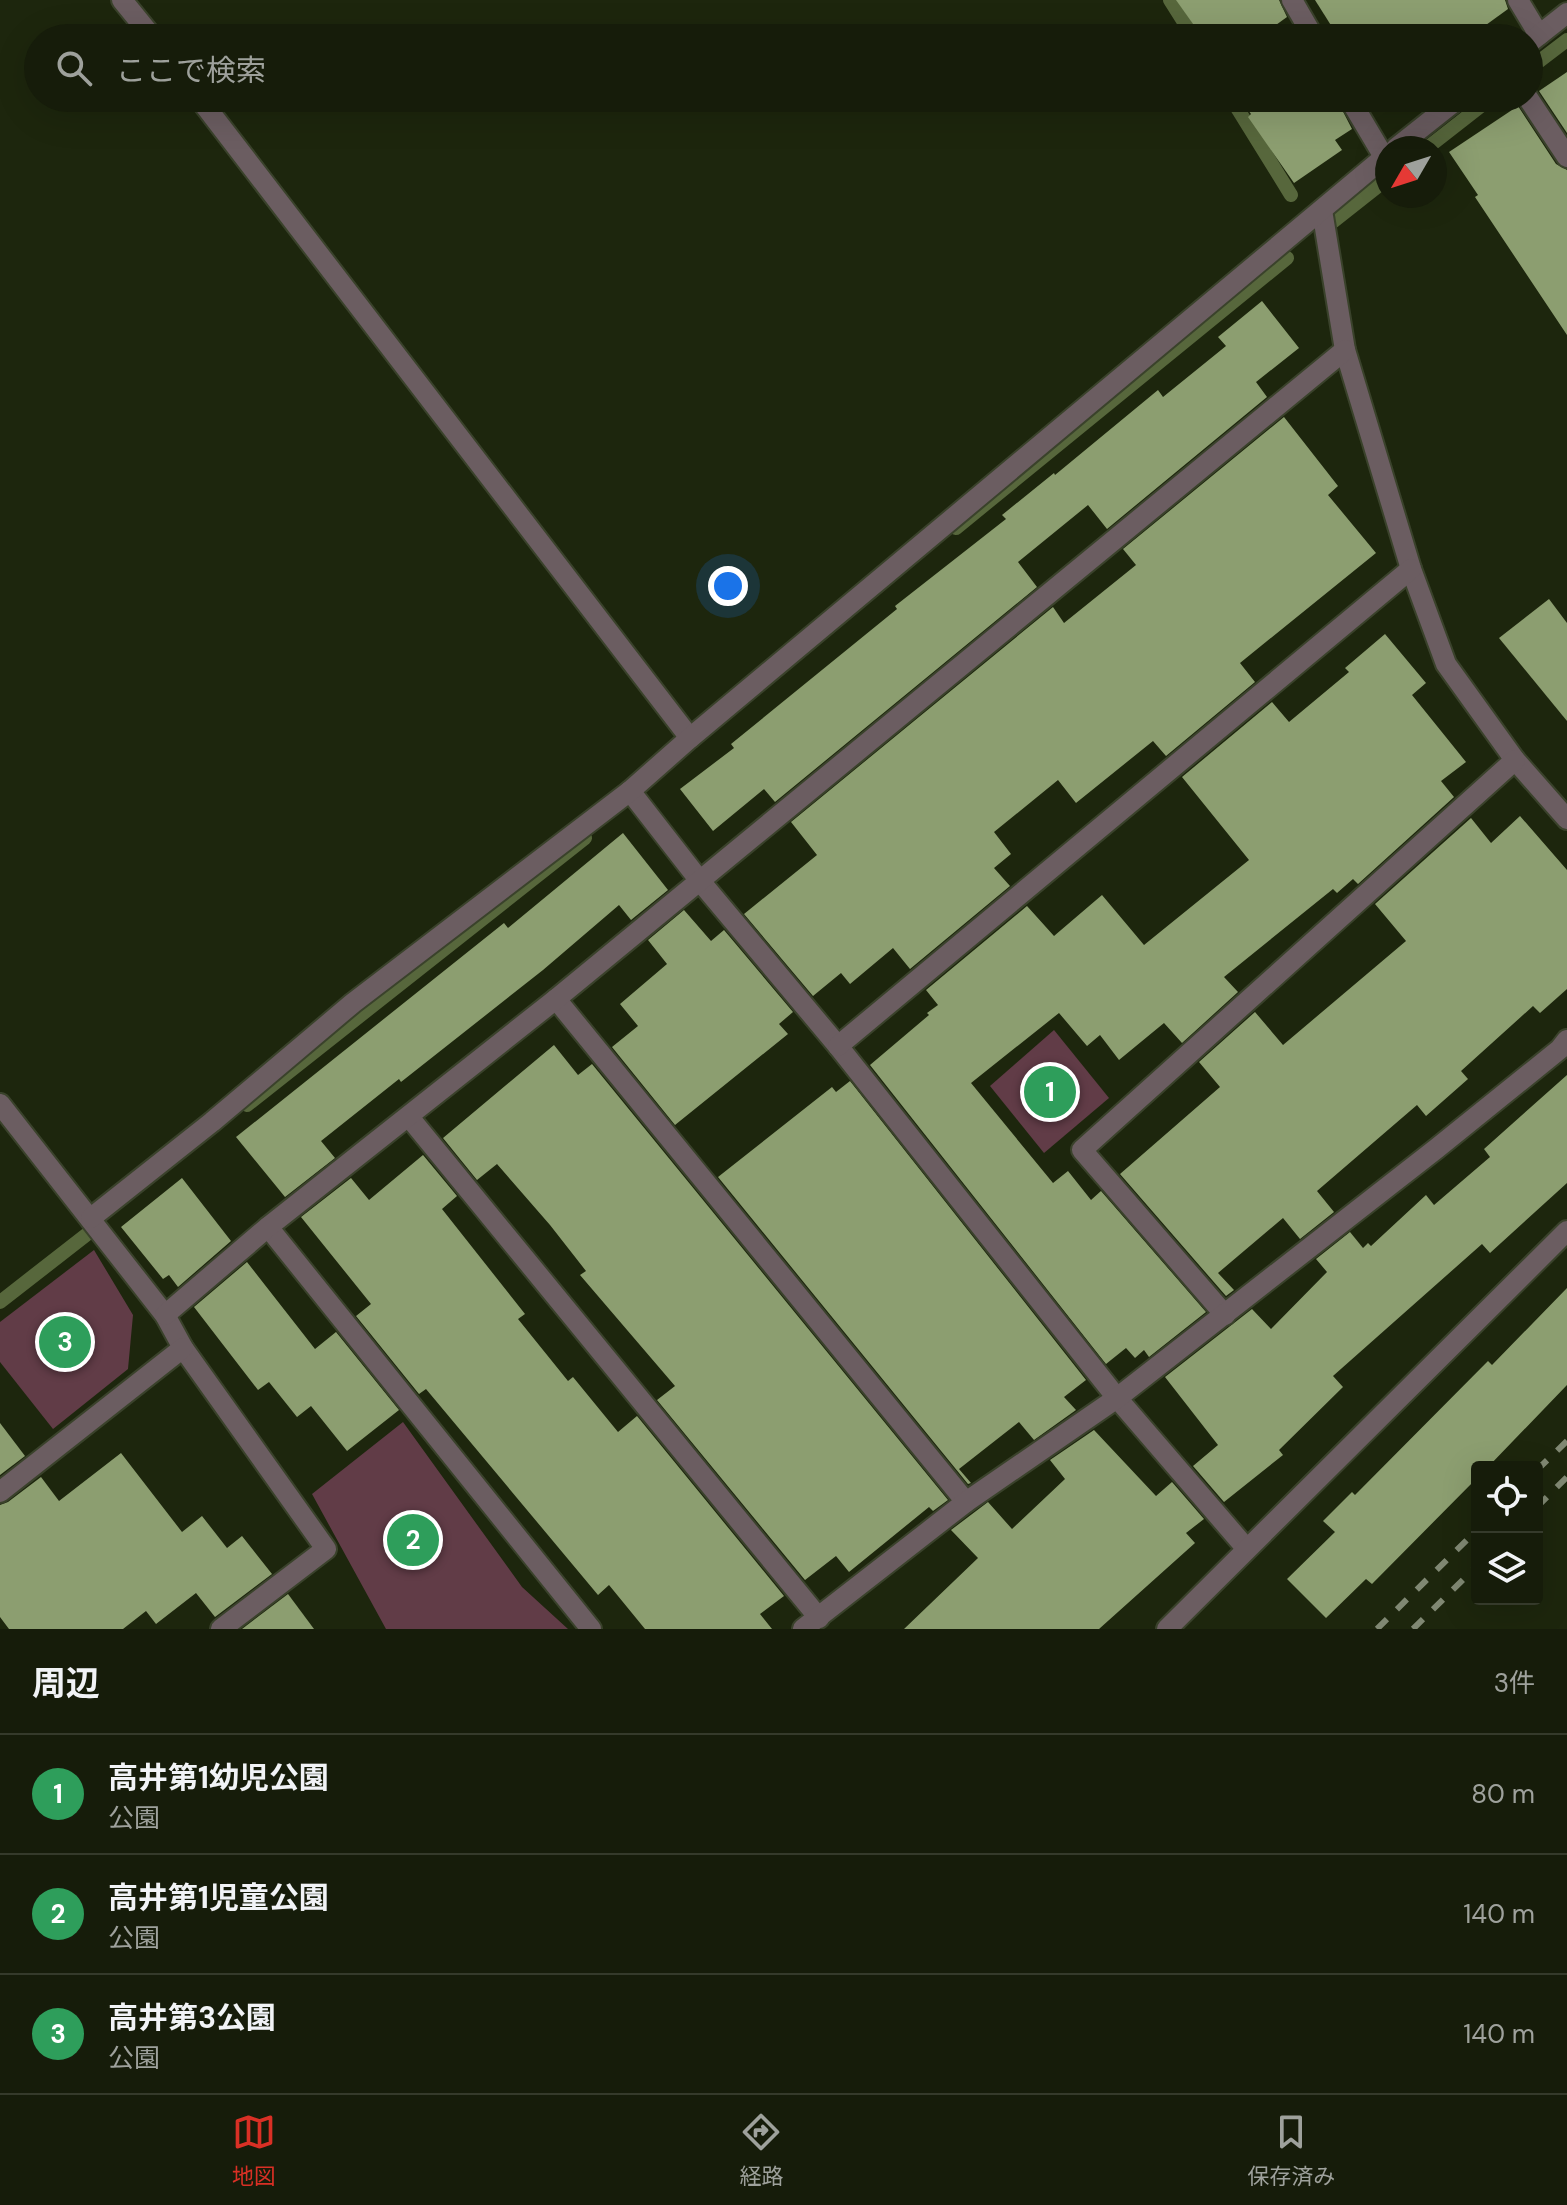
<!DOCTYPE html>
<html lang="ja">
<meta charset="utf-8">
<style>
body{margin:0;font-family:"DM Sans","Noto Sans JP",sans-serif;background:#1f2513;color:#f1f3f6}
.controls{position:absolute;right:24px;bottom:24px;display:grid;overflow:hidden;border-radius:8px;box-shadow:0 8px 32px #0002}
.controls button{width:72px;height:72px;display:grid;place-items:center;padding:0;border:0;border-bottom:2px solid #353a2b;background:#161c0a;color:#f1f3f6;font:40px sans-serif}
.compass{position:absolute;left:1375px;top:136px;width:72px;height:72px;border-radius:50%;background:#161c0a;box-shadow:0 8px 32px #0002;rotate:231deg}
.you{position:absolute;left:728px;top:586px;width:28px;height:28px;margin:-20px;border:6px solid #fff;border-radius:50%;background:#1a73e8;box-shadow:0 0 0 12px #1a73e833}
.badge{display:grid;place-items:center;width:52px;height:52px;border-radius:50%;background:#d93025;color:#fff;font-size:26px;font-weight:700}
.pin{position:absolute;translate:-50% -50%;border:4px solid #fff;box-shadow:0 2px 8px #0006}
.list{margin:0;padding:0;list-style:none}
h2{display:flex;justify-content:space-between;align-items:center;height:104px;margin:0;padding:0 32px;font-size:34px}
h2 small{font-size:26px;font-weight:400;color:#9ea19c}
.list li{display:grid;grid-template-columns:52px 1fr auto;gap:24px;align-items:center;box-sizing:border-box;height:120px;padding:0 32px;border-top:2px solid #353a2b}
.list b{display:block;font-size:30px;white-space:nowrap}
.list p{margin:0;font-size:26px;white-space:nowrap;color:#9ea19c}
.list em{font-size:26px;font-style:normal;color:#9ea19c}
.icon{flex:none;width:44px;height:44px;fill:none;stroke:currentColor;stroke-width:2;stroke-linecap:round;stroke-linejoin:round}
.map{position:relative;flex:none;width:1567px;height:1629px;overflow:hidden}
.search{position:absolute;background:#161c0a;box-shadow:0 8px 32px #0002;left:24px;right:24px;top:24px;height:88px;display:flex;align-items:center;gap:20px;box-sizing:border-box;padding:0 28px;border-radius:44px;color:#9ea19c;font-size:30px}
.sheet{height:464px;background:#161c0a}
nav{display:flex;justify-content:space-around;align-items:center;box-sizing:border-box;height:112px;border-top:2px solid #353a2b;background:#161c0a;font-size:22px;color:#9ea19c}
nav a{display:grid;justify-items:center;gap:4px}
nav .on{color:#d93025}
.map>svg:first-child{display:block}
.green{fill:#613c47}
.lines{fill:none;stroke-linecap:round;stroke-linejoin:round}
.stream{stroke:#57673c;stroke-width:14}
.building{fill:#8c9e70}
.minor-casing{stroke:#3a422b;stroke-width:24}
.minor{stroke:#6b5d61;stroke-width:20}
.rail{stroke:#808873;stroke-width:6;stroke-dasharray:14 14;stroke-linecap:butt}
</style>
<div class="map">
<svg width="1567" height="1629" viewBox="0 0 1567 1629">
<rect width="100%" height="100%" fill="#1d260d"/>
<g class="green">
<path d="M1054,1030L1109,1098L1044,1153L990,1086Z"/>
<path d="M94,1250L133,1315L128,1369L53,1429L0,1362V1322Z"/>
<path d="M403,1422L522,1587L568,1629H386L312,1494Z"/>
</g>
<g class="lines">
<g class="stream">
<path d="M1170,0L1194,38"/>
<path d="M1529,69L1567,40"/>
<path d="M1231,98L1291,195"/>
<path d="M1427,148L1491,98"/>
<path d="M1330,224L1387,179"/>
<path d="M956,528L1287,258"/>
<path d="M247,1105L585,838"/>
<path d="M0,1302L86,1235"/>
</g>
</g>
<g class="building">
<path d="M1176,0H1279L1287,17L1258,38H1203Z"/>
<path d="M1315,0H1505L1508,9L1468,38H1339Z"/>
<path d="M1567,72V133L1539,91Z"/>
<path d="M1239,98H1336L1352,129L1335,140L1342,150L1294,183L1248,117L1251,114Z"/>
<path d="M1518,106L1556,164L1567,170V335L1475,197L1478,195L1449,152Z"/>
<path d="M1262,301L1299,348L1256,382L1267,397L1107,529L1088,505L1018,562L1037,587L775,802L764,789L713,831L680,789L734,748L731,744L897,609L895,606L1006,519L1002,515L1054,473L1055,475L1158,390L1163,397L1226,346L1218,337Z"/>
<path d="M1284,417L1338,486L1328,495L1376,553L1240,663L1255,682L1166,756L1153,741L1076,803L1058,780L994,832L1011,854L994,868L1010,886L910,969L893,948L850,984L841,973L813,996L744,914L817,855L791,822L1053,607L1064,623L1136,565L1123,549Z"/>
<path d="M1549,599L1567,623V721L1499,638Z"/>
<path d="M1385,634L1426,683L1412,695L1466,762L1441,781L1454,797L1358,884L1353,879L1337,893L1333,889L1224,977L1238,992L1182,1043L1164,1023L1119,1060L1100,1035L1087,1046L1059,1013L971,1083L1053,1183L1068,1171L1091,1200L1101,1191L1206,1312L1149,1357L1144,1350L1135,1358L1126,1348L1106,1364L870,1065L929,1015L927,1013L938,1005L926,990L1027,906L1054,936L1102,895L1144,945L1249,860L1182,777L1272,702L1289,722L1349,672L1345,668Z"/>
<path d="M1520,816L1567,870V989L1540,1013L1533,1006L1461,1071L1468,1079L1426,1116L1417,1105L1317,1191L1334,1212L1300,1239L1283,1218L1218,1273L1234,1290L1226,1296L1120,1174L1220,1087L1199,1062L1255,1012L1283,1045L1406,941L1375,904L1471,818L1491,843Z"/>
<path d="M623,833L668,890L631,920L619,905L543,970L401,1082L399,1079L321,1141L335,1158L285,1197L236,1137L504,923L508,928Z"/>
<path d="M684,910L711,941L724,930L793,1012L779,1024L788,1034L675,1125L612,1047L638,1026L620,1004L667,964L648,940Z"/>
<path d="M554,1045L578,1075L592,1064L948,1500L933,1511L929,1507L849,1572L836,1556L805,1580L657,1400L675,1386L580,1275L586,1271L550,1225L497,1164L477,1180L443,1138Z"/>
<path d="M1567,1075V1183L1490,1253L1482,1244L1333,1376L1343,1387L1279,1450L1283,1455L1224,1502L1193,1466L1218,1445L1165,1377L1252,1309L1271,1329L1327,1272L1316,1259L1350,1232L1363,1248L1368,1243L1371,1246L1426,1195L1434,1205L1490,1157L1484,1149Z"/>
<path d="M850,1081L1086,1380L1064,1397L1076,1410L1034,1440L1019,1422L959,1469L971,1483L968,1484L718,1177L832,1087L836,1092Z"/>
<path d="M423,1155L457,1196L442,1209L525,1314L518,1319L568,1381L573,1377L618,1432L637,1416L784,1596L760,1614L772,1629H645L609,1585L598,1595L426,1389L419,1394L356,1316L371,1304L301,1217L351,1178L369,1200Z"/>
<path d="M182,1178L231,1241L178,1287L169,1275L163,1279L121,1227Z"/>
<path d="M247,1262L315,1349L336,1332L399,1410L347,1451L311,1406L297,1417L269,1382L258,1390L194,1307Z"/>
<path d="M1567,1288V1385L1488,1467H1477V1478L1372,1584L1366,1579L1326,1618L1287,1579L1335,1532L1323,1521L1352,1492L1355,1495L1488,1361L1492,1365Z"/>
<path d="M0,1423L25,1456L0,1475Z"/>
<path d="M1094,1430L1156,1496L1172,1482L1204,1519L1186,1533L1195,1543L1099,1629H904L978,1558L951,1530L988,1502L1012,1529L1065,1479L1050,1460Z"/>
<path d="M121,1453L182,1532L202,1516L227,1548L242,1536L272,1574L215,1617L196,1593L156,1624L146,1611L123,1629H9L0,1617V1505L8,1502L41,1477L59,1501Z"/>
<path d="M288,1594L314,1629H242Z"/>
</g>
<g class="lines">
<defs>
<g id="minor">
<path d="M122,0L153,38"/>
<path d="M1292,0L1314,38"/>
<path d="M1518,0L1539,35"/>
<path d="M1529,43L1567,13"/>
<path d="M199,98L690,738"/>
<path d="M1349,98L1384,157"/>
<path d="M1528,98L1567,157"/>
<path d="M1396,148L1459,98"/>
<path d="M1322,210L1345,350L1411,569L1446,664L1515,760L1567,819"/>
<path d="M630,791L700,881L838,1046L1117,1398L1246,1548"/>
<path d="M556,999L966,1502"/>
<path d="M838,1046L1411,569"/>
<path d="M0,1104L165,1315L183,1348L326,1549L221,1629"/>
<path d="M409,1117L819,1618"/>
<path d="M91,1218L212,1122L353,1003L630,791L690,738L1387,155"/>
<path d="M268,1227L591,1629"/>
<path d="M165,1315L268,1227L556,999L1345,350"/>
<path d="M1225,1315L1082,1150L1515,760"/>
<path d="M0,1492L183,1348"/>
<path d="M803,1629L966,1502L1117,1398L1436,1149L1560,1049L1567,1040"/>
<path d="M1167,1629L1567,1231"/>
</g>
</defs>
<use href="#minor" class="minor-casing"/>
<use href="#minor" class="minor"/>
<g class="rail">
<path d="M1537,1470L1567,1441"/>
<path d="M1537,1507L1567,1477"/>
<path d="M1377,1629L1477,1530"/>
<path d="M1413,1629L1477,1566"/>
</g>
</g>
</svg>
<div class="controls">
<button><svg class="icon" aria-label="locate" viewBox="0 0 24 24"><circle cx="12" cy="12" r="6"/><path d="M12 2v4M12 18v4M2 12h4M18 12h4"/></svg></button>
<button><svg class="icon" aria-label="layers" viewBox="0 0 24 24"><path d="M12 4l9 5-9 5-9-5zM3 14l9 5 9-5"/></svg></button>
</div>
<svg class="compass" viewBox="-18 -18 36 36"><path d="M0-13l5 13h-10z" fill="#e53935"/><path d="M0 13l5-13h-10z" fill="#9ea19c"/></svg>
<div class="you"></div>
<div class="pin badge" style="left:1050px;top:1092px;background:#2e9e5b">1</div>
<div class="pin badge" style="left:413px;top:1540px;background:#2e9e5b">2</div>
<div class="pin badge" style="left:65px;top:1342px;background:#2e9e5b">3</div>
<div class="search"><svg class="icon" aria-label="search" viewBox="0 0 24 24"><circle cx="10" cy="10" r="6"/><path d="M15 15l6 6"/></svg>ここで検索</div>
</div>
<section class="sheet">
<h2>周辺<small>3件</small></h2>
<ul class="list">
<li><span class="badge" style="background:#2e9e5b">1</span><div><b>高井第1幼児公園</b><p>公園</p></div><em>80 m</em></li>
<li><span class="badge" style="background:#2e9e5b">2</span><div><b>高井第1児童公園</b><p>公園</p></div><em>140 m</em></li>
<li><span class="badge" style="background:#2e9e5b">3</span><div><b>高井第3公園</b><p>公園</p></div><em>140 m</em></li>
</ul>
</section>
<nav>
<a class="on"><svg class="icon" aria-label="map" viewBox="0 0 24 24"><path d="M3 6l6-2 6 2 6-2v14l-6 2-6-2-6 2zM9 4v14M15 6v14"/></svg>地図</a>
<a><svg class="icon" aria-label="directions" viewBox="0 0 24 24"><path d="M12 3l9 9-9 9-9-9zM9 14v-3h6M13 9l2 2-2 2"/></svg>経路</a>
<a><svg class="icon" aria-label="saved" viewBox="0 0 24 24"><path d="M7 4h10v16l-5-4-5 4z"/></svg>保存済み</a>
</nav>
